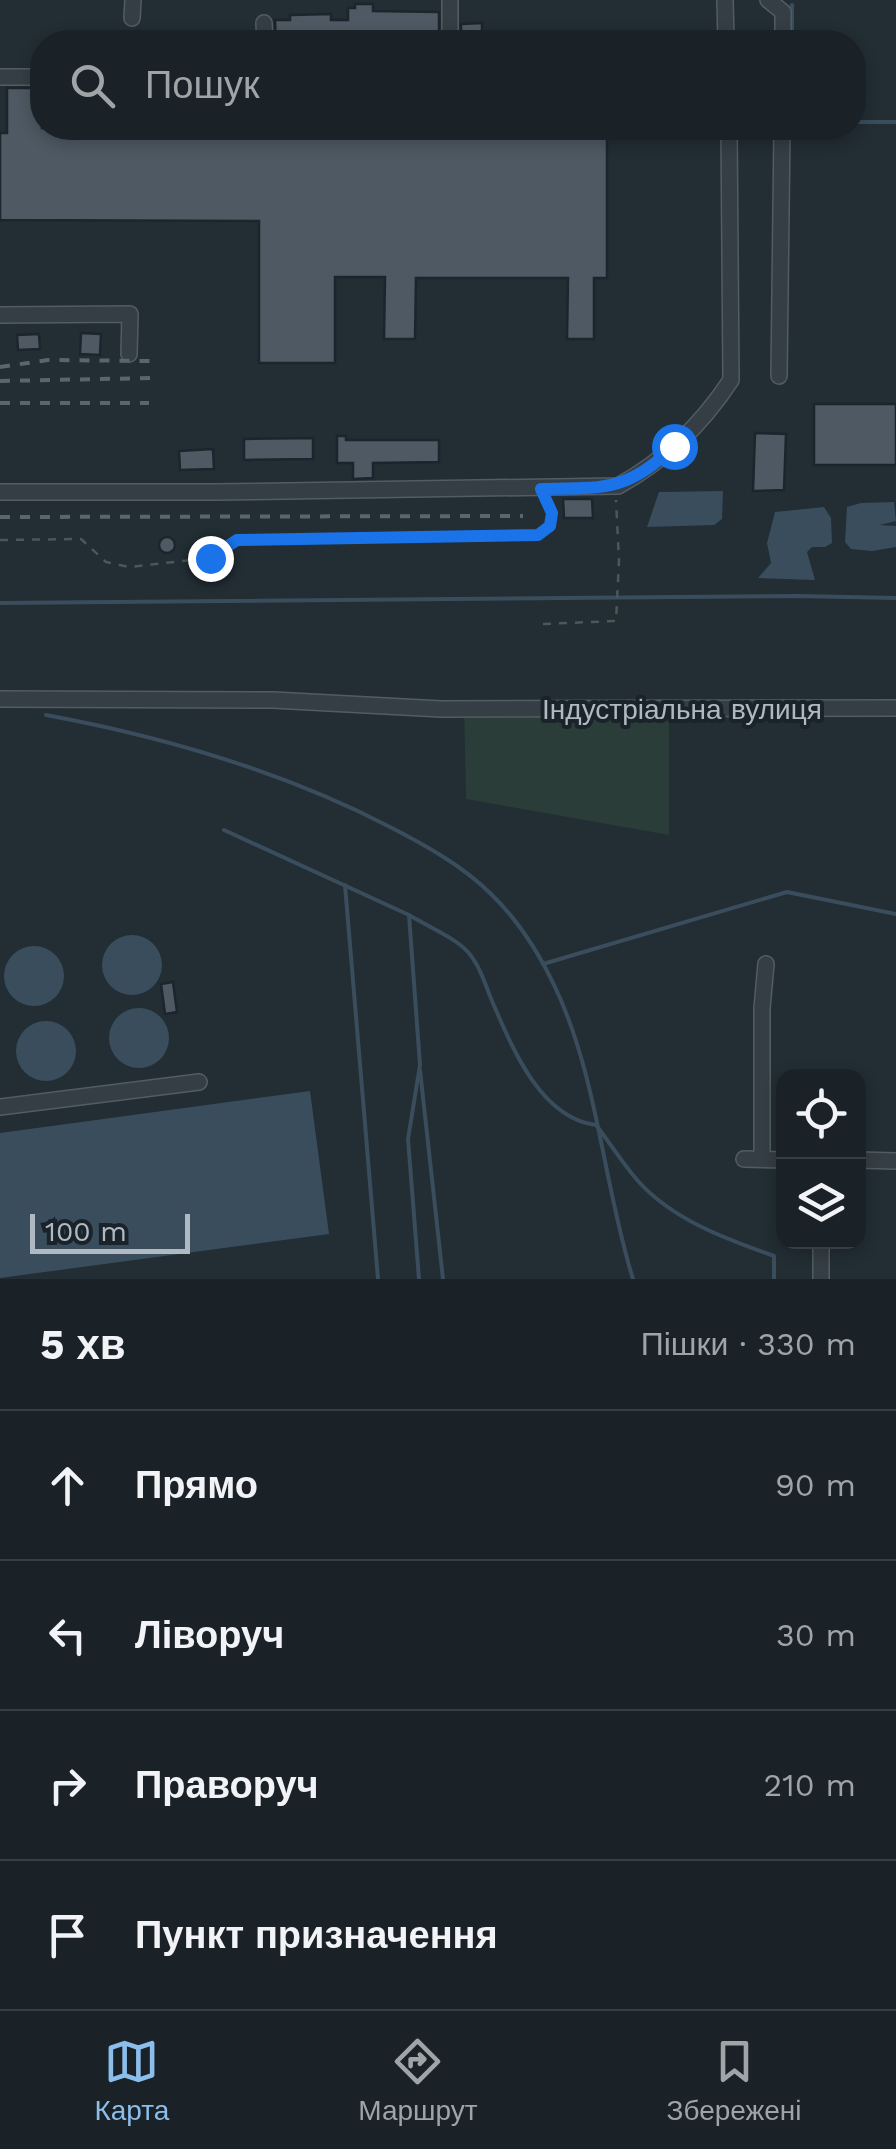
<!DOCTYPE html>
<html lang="uk">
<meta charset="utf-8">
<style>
body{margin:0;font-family:"Work Sans",sans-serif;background:#232a2f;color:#f1f3f6}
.controls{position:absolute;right:30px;bottom:30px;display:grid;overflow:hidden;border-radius:20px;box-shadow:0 5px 15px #0003}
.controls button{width:90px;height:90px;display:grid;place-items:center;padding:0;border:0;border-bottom:2px solid #383f44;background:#1a2227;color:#f1f3f6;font:50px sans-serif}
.scale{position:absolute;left:30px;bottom:25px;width:160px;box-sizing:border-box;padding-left:10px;border:5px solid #b0b9c2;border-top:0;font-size:28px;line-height:35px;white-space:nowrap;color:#b0b9c2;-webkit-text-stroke:8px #1b232a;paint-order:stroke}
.stop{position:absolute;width:30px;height:30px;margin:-22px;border:8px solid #1a73e8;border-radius:50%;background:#fff}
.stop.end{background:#1a73e8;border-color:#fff;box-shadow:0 2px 10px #0008}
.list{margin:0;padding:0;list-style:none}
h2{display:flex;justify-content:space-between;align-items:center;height:130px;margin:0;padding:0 40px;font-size:42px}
h2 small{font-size:32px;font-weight:400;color:#9fa4a7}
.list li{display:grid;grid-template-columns:65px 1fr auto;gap:30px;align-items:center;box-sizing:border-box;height:150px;padding:0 40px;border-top:2px solid #383f44}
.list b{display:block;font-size:38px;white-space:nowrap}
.list em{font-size:32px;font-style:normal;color:#9fa4a7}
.icon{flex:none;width:55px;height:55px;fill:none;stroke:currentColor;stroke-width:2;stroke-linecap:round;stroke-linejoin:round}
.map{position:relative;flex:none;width:896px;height:1279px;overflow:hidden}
.search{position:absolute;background:#1a2227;box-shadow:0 5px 15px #0003;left:30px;right:30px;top:30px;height:110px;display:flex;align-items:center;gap:25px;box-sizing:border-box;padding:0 35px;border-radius:40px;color:#9fa4a7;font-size:38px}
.sheet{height:730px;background:#1a2227}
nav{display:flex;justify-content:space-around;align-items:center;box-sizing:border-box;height:140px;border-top:2px solid #383f44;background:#1a2227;font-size:28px;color:#9fa4a7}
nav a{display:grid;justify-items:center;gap:5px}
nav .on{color:#8bbeeb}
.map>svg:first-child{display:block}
.green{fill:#2a3d39}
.water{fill:#394d5c}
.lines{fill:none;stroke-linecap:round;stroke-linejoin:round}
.stream{stroke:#394d5c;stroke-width:4}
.building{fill:#4e5963;stroke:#1d252c;stroke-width:2.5}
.minor-casing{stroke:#535c63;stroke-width:18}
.path{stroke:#485959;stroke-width:2.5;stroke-dasharray:8 8;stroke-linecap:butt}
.minor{stroke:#353e45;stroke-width:15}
.rail{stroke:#5a656e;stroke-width:4;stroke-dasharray:10 10;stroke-linecap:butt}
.route{stroke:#1a73e8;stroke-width:12}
.labels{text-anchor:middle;stroke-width:8;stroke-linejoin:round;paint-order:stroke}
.street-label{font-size:28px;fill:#b0b9c2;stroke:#1b232a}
</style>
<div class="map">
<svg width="896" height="1279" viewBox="0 0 896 1279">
<rect width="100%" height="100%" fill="#222d34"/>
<path class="green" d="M669,699V835L466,799L464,702Z"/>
<g class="water">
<path d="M723,491L722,519L714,525L647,527L659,492Z"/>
<path d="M894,502L896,521L880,525L896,526V547L872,551L851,549L845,542L847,507L861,503Z"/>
<path d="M824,507L831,518L832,543L825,547H812L807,552L815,580L758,578L771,563L767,543L775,512Z"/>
<circle cx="132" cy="965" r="30"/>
<circle cx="34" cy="976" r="30"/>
<circle cx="139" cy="1038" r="30"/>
<circle cx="46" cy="1051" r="30"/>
<path d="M310,1091L329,1234L0,1278V1133Z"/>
</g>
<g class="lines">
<g class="stream">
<path d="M792,42V5"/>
<path d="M854,122H896"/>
<path d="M0,603L797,596L896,598"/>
<path d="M46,715C165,737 282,771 390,827C425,845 463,866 491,894C518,920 539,953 555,987C598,1078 603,1183 633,1279"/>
<path d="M224,830L409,915L420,1065L408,1139L419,1279"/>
<path d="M345,885L378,1279"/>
<path d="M409,915C427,926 454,937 468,952C480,966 485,984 492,1001C512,1047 540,1118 596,1125C610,1143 623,1164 638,1181C673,1220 726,1239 774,1256V1279"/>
<path d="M543,964L787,892L896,914"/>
<path d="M420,1070L443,1279"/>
</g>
</g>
<g class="building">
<path d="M355,4H373V11L439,12V42H276L275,20H290V15L331,14V20H348V8H355Z"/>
<path d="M482,23V42H461V24Z"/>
<path d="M7,88H42V128H108V133L127,134L126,128H139V133H222V128H575V135H607V278H594V339H567L568,278H416L415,339H384L385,277H335V363H259V221L0,220V133H7Z"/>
<path d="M81,333L101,334L100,355L80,354Z"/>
<path d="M39,334L40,349L18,350L17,335Z"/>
<rect x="814" y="404" width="82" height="61"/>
<path d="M755,433L786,434L784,490L753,491Z"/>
<path d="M337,436H346V440H439V462L373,463V478L353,479V463H337Z"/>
<path d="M313,438V459L244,460V439Z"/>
<path d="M213,449L214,469L180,470L179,451Z"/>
<path d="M563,499H592L593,518H564Z"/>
<circle cx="167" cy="545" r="8"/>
<path d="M173,982L177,1012L165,1014L161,984Z"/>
</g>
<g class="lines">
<defs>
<g id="minor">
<path d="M725,0L726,42"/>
<path d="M768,0L783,12V42"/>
<path d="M132,18L133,0"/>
<path d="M264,23L265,42"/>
<path d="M450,42V0"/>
<path d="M0,77H42"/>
<path d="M0,315L130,314L129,354"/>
<path d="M779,376L782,128"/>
<path d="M0,492H215L618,486C664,461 702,424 731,380L729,128"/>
<path d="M0,699L273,700L441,709L896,708"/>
<path d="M0,1107L199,1082"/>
<path d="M744,1159L784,1160"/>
<path d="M762,1159V1008L766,964"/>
<path d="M858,1160L896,1161"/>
<path d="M821,1279V1242"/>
</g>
</defs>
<use href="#minor" class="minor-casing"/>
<g class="path">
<path d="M0,540L81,539L106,562L129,567L210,558L237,540L538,535L549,526L553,513L546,500"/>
<path d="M543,624L616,621L619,561L616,500"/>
</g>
<use href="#minor" class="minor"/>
<g class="rail">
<path d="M0,367L48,360L152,361"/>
<path d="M0,381L152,378"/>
<path d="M0,403H149"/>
<path d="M0,517L523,516"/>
</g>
</g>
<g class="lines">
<path class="route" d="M210,558L237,540L538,535L550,526L552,513L541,489C602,488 628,492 674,446"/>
</g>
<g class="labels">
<g class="street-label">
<text x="682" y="719">Індустріальна вулиця</text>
</g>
</g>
</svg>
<div class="controls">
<button><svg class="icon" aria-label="locate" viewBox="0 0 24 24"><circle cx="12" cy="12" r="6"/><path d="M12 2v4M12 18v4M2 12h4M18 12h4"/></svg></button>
<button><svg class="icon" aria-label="layers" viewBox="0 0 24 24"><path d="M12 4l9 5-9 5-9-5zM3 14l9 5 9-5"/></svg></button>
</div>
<div class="scale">100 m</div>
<div class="stop" style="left:674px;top:446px"></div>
<div class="stop end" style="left:210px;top:558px"></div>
<div class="search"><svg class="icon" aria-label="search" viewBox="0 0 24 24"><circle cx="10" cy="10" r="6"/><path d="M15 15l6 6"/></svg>Пошук</div>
</div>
<section class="sheet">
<h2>5 хв<small>Пішки · 330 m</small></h2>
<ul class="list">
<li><svg class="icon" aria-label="ahead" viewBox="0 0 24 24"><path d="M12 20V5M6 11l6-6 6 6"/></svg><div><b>Прямо</b></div><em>90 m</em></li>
<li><svg class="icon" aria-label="left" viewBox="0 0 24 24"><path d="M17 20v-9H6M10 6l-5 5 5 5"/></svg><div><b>Ліворуч</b></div><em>30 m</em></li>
<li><svg class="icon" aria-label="right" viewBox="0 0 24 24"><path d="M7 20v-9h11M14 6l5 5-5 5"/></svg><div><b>Праворуч</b></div><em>210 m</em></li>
<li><svg class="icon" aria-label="arrive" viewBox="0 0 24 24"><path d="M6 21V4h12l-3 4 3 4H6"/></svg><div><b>Пункт призначення</b></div></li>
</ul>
</section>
<nav>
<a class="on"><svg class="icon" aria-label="map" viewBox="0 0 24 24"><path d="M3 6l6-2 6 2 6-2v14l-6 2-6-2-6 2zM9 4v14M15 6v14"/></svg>Карта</a>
<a><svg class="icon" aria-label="directions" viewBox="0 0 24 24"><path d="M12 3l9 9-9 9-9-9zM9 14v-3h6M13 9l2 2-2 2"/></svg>Маршрут</a>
<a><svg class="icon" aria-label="saved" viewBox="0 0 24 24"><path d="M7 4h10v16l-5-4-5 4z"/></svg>Збережені</a>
</nav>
